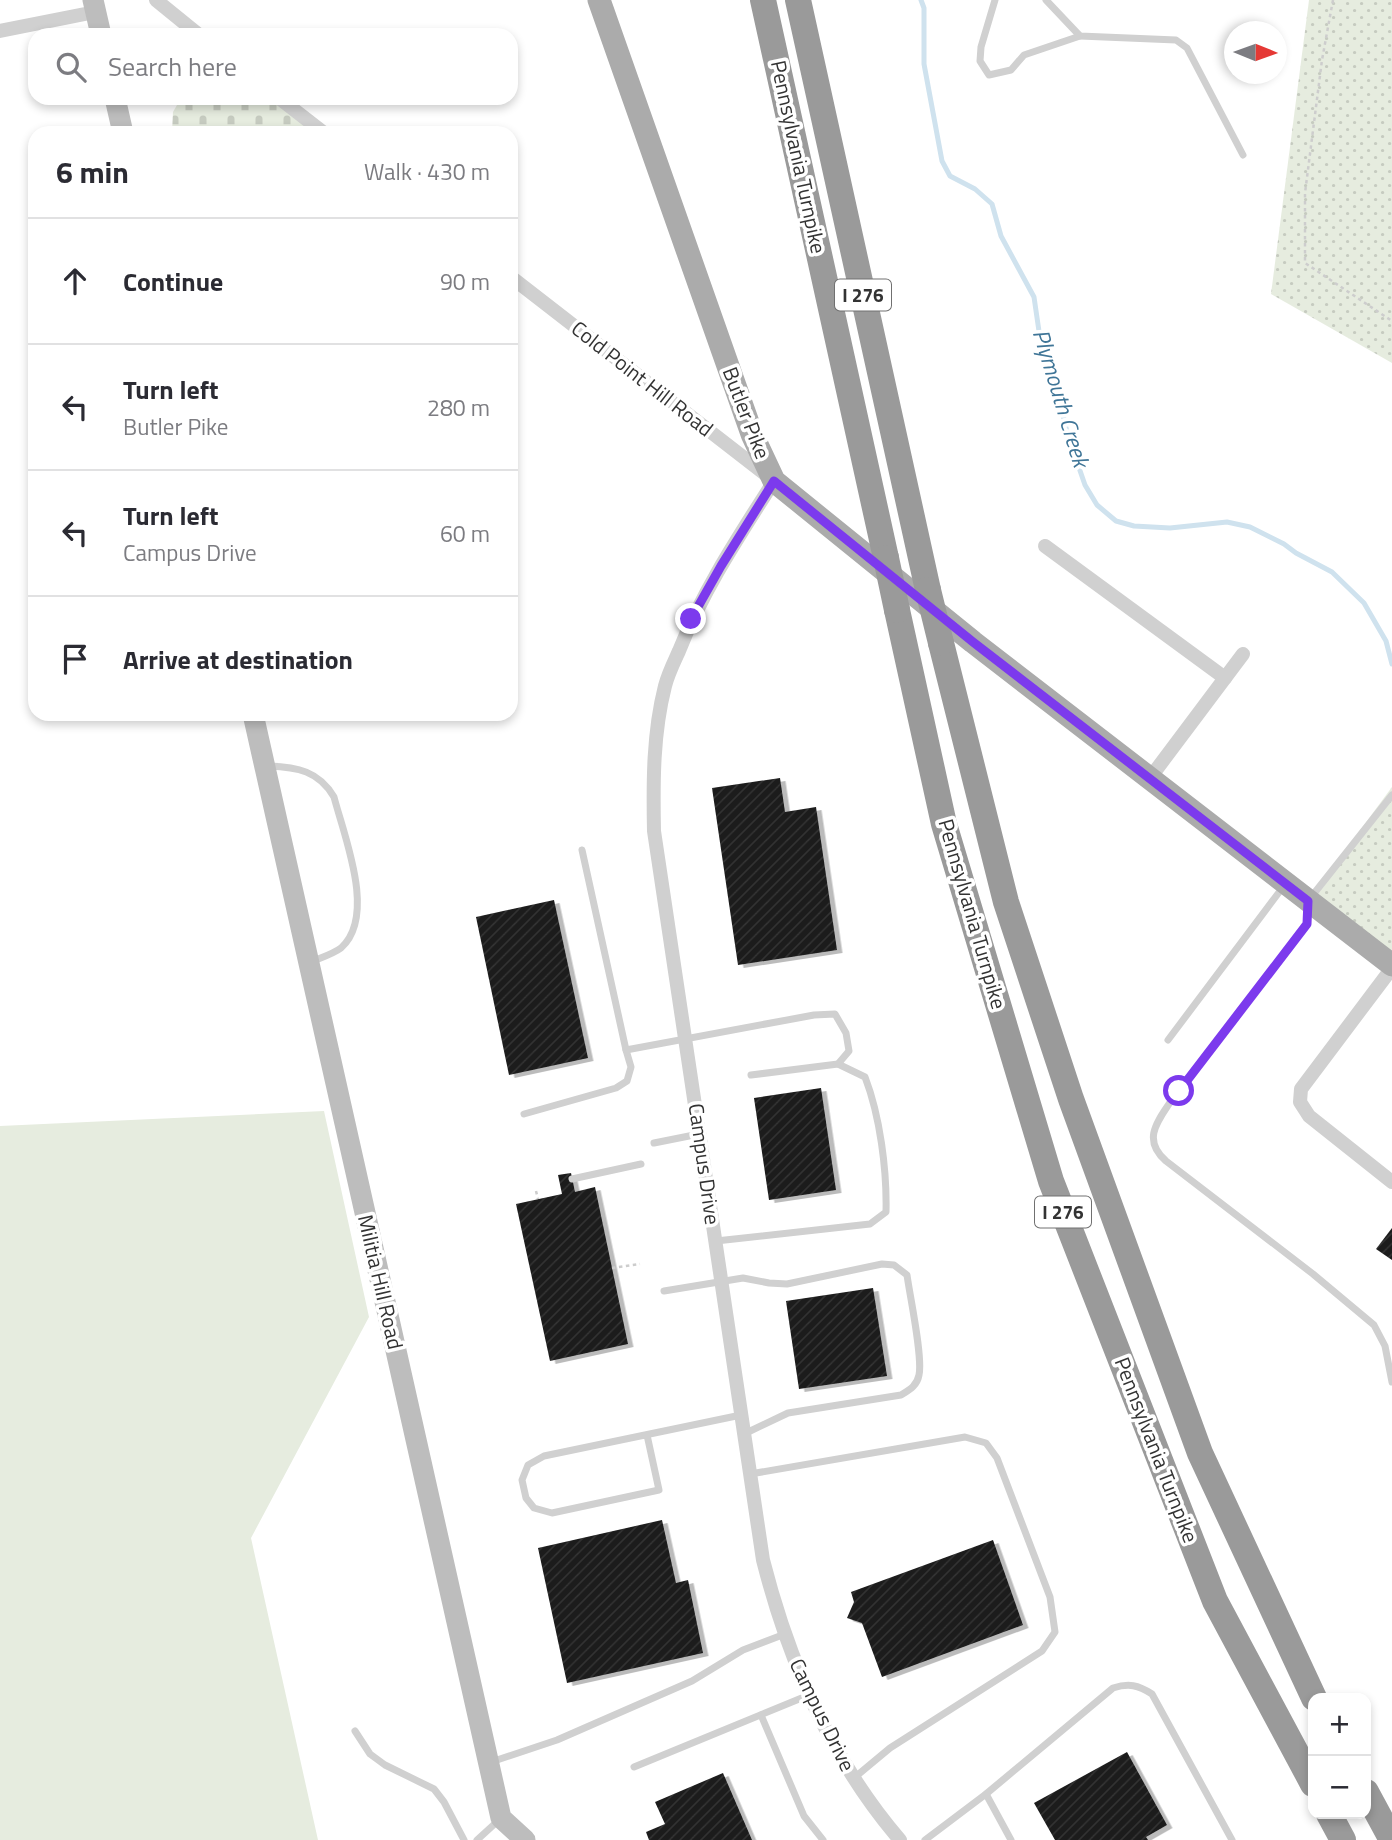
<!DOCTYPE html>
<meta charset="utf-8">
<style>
body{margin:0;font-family:"Titillium Web",sans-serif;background:#f7f7f7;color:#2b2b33}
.controls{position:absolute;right:21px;bottom:21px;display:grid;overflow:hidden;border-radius:14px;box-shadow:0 4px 10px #0003}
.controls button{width:63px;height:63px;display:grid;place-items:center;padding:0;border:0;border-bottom:2px solid #e1e1e2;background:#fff;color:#2b2b33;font:35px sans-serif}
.compass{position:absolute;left:1224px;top:21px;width:63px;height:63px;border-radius:50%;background:#fff;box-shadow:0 4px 10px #0003;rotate:91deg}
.stop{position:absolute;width:21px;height:21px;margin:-16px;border:5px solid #7c3aed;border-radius:50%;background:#fff}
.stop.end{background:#7c3aed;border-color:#fff;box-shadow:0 2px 7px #0008}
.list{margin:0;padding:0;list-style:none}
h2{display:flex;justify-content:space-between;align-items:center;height:91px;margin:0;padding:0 28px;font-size:30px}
h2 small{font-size:23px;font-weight:400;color:#7c7c81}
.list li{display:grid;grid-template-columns:46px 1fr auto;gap:21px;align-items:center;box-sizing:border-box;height:126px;padding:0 28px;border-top:2px solid #e1e1e2}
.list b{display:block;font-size:26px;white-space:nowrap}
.list p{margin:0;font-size:23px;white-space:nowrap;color:#7c7c81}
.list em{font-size:23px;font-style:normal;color:#7c7c81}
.icon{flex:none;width:38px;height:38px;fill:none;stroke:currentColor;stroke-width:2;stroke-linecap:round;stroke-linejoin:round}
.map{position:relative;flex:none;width:1392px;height:1840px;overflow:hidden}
.search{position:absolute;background:#fff;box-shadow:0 4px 10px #0003;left:28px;top:28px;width:490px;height:77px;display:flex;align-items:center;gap:18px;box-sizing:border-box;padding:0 24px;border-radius:21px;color:#7c7c81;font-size:26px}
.panel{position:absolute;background:#fff;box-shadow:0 4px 10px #0003;left:28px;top:126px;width:490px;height:595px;border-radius:21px}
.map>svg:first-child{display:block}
.green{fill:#e6ecdf}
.cemetery{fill:url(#cemetery-stones)}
.park{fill:url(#park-dots)}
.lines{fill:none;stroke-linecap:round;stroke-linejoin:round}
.stream{stroke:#cfe2ee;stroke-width:5}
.building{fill:url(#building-hatch);filter:url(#shadow)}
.path{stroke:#cdcdcd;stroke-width:2.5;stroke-dasharray:3.5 3.5;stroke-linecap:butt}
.lane{stroke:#d0d0d0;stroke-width:7}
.street{stroke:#d0d0d0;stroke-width:14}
.secondary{stroke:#bdbdbd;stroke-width:21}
.primary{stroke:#ababab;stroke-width:23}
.highway{stroke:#9a9a9a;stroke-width:26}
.highway-bridge{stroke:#9a9a9a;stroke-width:26}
.route{stroke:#7c3aed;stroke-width:9}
.labels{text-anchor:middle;stroke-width:7;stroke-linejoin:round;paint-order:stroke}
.shield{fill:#fff;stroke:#707070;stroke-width:2}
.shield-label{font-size:19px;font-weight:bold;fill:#333}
.street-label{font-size:21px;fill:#333;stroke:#fff}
.water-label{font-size:23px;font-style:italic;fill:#3f7597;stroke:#fff}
</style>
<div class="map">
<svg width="1392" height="1840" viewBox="0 0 1392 1840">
<defs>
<pattern id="cemetery-stones" width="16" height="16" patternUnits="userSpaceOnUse" patternTransform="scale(1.75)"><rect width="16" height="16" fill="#e6ecdf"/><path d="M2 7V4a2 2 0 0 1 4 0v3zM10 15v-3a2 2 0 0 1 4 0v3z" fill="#c6cbc0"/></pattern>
<pattern id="park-dots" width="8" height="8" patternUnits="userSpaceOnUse" patternTransform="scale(1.75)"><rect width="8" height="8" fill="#e6ecdf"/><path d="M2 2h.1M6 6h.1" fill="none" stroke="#c6cbc0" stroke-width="1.8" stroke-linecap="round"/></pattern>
<pattern id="building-hatch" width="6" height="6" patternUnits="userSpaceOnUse" patternTransform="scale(1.75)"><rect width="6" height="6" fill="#1a1a1a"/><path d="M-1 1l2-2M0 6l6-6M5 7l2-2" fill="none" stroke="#333"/></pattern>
<filter id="shadow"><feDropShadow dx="5.5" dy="3" stdDeviation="0" flood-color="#0004"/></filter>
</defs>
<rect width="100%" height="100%" fill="#fff"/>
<path class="green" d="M324,1111L369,1317L251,1538L318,1840H0V1126Z"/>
<path class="cemetery" d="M181,98H280L325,133H172L173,112Z"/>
<g class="park">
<path d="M1309,0H1392V363L1271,294Z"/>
<path d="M1392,787V965L1308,901Z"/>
</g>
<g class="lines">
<path class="stream" d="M921,0L924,8V64L942,161L950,176L975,189L992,204L1001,236L1034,297L1041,345L1047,357L1056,369L1057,390L1068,436L1085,485L1097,505L1116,521L1134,526L1170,528L1227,522L1250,527L1284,544L1296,553L1332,572L1364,603L1386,641L1392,664"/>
</g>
<g class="building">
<path d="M780,778L785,812L816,807L837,950L738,965L712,788Z"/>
<path d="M554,900L588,1058L509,1075L476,917Z"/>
<path d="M821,1088L836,1190L769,1200L754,1098Z"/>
<path d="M571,1173L575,1192L595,1187L628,1344L550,1361L516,1204L562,1194L558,1175Z"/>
<path d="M1392,1228V1260L1376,1249Z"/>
<path d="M873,1288L887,1376L799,1389L786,1301Z"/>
<path d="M662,1520L676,1583L688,1580L703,1653L567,1683L538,1548Z"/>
<path d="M993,1540L1023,1625L882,1677L862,1623L847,1618L854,1602L851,1592Z"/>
<path d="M1127,1752L1167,1825L1146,1837L1148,1840H1055L1034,1803Z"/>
<path d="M723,1773L752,1840H649L646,1832L665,1824L655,1802Z"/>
</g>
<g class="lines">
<g class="path">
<path d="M1333,0L1322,60L1305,193V263L1392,321"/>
<path d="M536,1191L538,1199"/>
<path d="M612,1268L640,1264"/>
</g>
<g class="lane">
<path d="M995,0L981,47L980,61L989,75L1011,70L1024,55L1080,36"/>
<path d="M1046,0L1080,36L1176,40L1187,48L1243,155"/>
<path d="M269,766C297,767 319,771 334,797C344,836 377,916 341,948C333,954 320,958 311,962"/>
<path d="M1392,795L1308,901L1307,924L1171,1101C1157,1122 1142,1140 1166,1161L1313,1274L1374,1325L1385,1346L1392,1382"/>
<path d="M582,850L626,1050L814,1015L835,1014L846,1033L849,1051L838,1064L865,1077C880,1116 887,1170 886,1212L870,1224L716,1241"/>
<path d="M1168,1040L1283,887"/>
<path d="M751,1075L838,1064"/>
<path d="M524,1114L616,1088L627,1081L631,1067L626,1050"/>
<path d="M654,1143L699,1134"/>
<path d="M572,1179L641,1164"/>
<path d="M664,1291L743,1278L769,1283L787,1284L882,1264L894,1265L907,1275C910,1297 923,1357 919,1375C917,1386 909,1390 901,1395L788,1413L744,1434"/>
<path d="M647,1435L659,1490L552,1513L534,1508L526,1498L522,1480L528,1465L544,1456L741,1415"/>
<path d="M750,1474L965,1437L986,1443L997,1458L1050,1597L1055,1632L1042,1651L890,1748L854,1778"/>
<path d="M761,1715L804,1816L823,1840"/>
<path d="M355,1731L370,1754L385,1765L434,1789L444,1802L464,1840"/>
<path d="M491,1762L557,1740L692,1681L743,1650L785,1634"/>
<path d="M634,1767L809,1695"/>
<path d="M986,1794L1011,1840"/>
<path d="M477,1840L500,1819"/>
<path d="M925,1840L986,1794L1113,1688C1129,1683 1138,1685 1152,1694L1232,1840"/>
</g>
<g class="street">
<path d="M156,0L199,35"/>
<path d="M0,31L95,12"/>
<path d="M279,98L324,133"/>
<path d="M511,277L774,481C739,536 703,590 679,651C674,662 668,674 665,686C653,733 653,782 654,831L763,1560C789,1662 831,1760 900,1840"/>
<path d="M1045,546L1225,678"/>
<path d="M1150,778L1243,654"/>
<path d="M1392,968L1301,1089L1300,1102L1309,1116L1392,1182"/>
</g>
<g class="secondary">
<path d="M93,0L101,35"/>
<path d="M115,98L123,133"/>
<path d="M253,714L501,1818L525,1840"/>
</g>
<path class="primary" d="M599,0L752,434L774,481L973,642L1392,965"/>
<g class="highway">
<path d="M763,0L886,558"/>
<path d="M798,0L928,590"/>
<path d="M897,610L944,824L1051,1181L1215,1601L1313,1784"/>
<path d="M941,643L1006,902L1071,1099L1200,1453L1314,1698"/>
<path d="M1366,1792L1392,1840"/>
<path d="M1329,1814L1343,1840"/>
</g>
<g class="highway-bridge">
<path d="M886,558L897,610"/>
<path d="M928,590L941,643"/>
</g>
</g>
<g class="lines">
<path class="route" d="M691,619L721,566L774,481L973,642L1308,901L1307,924L1179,1091"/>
</g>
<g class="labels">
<g class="shield">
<rect x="835" y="279.5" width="56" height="31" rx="5"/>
<rect x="1035" y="1196.5" width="56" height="31" rx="5"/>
</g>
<g class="shield-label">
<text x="863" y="302">I 276</text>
<text x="1063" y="1219">I 276</text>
</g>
<g class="street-label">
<text transform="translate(798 157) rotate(78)" y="7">Pennsylvania Turnpike</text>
<text transform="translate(642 379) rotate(38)" y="7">Cold Point Hill Road</text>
<text transform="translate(746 413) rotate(69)" y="7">Butler Pike</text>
<text transform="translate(972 914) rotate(74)" y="7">Pennsylvania Turnpike</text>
<text transform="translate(704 1164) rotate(82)" y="7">Campus Drive</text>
<text transform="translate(380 1282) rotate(77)" y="7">Militia Hill Road</text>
<text transform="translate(1156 1450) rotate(69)" y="7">Pennsylvania Turnpike</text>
<text transform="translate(822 1715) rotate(64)" y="7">Campus Drive</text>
</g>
<g class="water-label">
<text transform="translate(1061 398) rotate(73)" y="8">Plymouth Creek</text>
</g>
</g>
</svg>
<div class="controls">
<button>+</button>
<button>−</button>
</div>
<svg class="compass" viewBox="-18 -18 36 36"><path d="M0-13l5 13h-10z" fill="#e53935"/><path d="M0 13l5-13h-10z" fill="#7c7c81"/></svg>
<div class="stop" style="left:1179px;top:1091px"></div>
<div class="stop end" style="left:691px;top:619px"></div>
<div class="search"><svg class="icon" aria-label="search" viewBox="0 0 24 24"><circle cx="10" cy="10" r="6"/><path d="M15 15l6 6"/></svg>Search here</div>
<section class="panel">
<h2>6 min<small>Walk · 430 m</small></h2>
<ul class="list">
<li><svg class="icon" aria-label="ahead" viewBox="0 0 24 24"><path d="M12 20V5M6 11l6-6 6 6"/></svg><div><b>Continue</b></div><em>90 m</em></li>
<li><svg class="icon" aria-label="left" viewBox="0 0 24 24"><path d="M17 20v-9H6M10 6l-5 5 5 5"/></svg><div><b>Turn left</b><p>Butler Pike</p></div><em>280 m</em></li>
<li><svg class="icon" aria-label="left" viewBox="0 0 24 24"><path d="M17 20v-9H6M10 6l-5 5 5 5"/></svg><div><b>Turn left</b><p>Campus Drive</p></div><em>60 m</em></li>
<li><svg class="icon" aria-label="arrive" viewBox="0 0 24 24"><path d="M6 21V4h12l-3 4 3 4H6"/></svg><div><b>Arrive at destination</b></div></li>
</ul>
</section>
</div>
